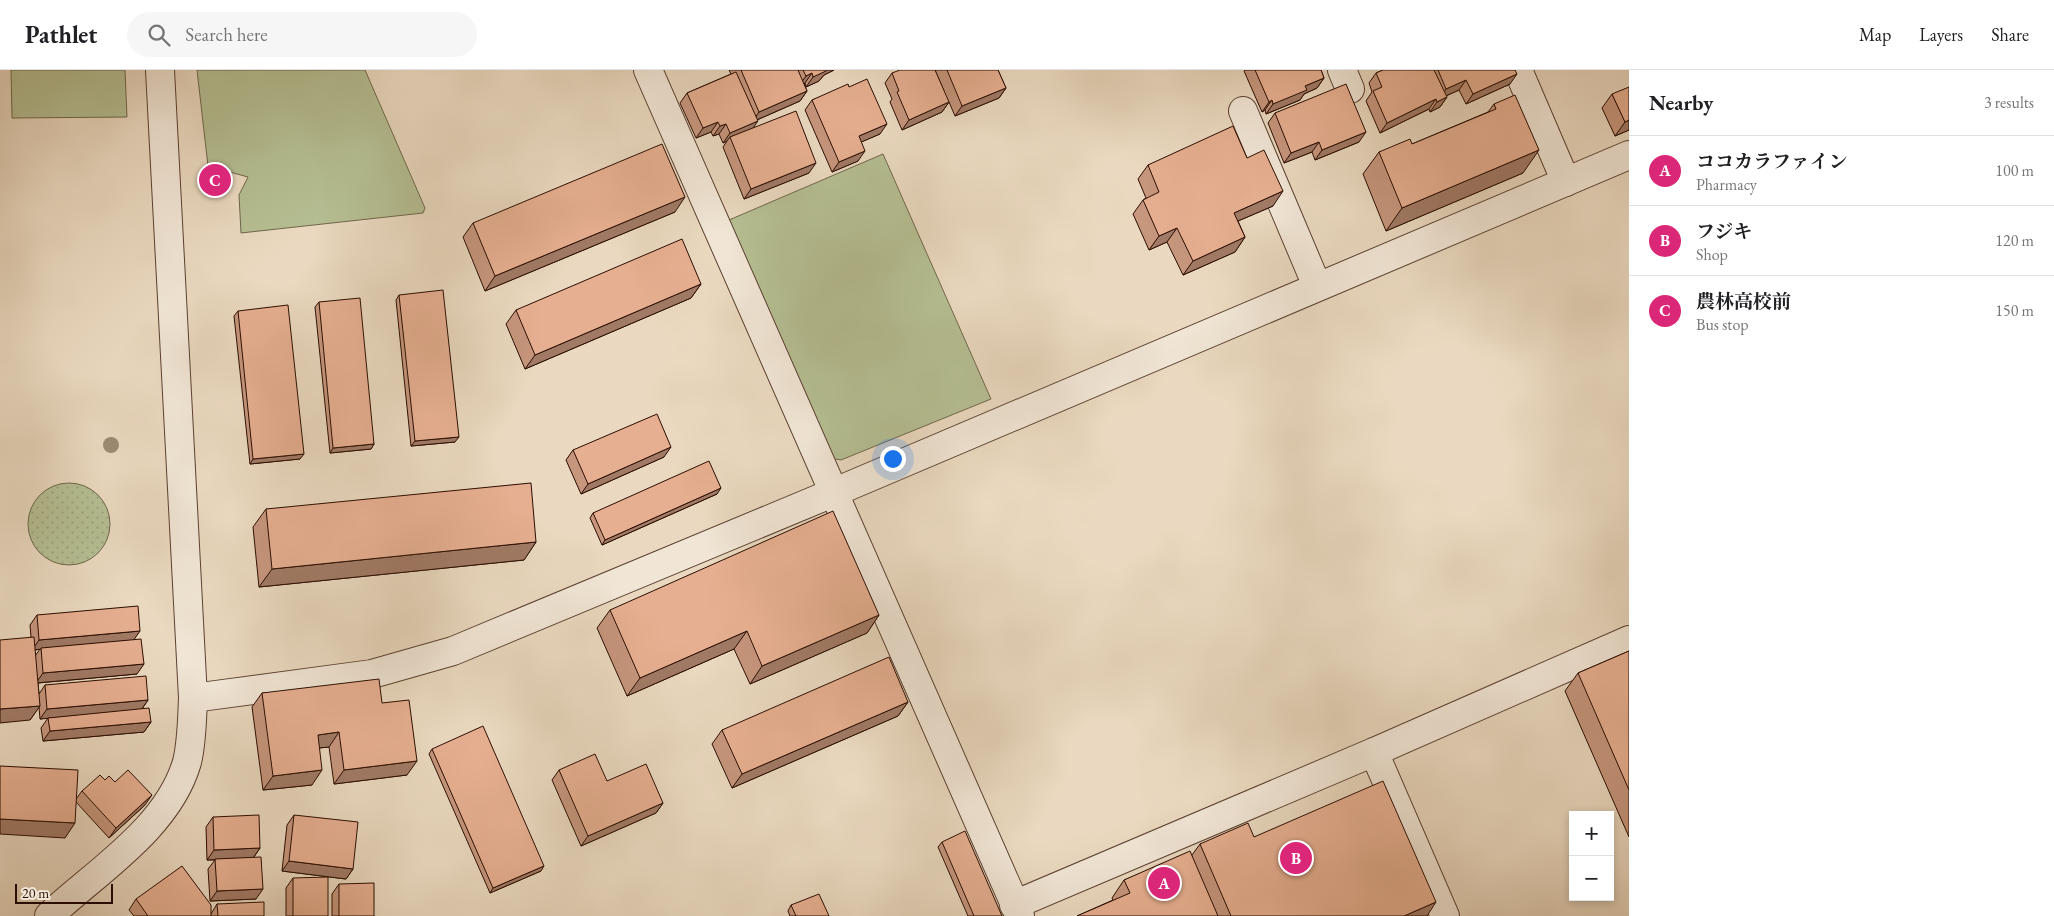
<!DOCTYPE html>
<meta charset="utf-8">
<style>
body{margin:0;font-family:"EB Garamond","Noto Serif JP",serif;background:#f6f6f6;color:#202124}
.controls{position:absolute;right:15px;bottom:15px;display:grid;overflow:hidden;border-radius:0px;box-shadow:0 2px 8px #0003}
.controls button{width:45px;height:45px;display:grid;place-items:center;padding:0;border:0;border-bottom:1px solid #e0e0e0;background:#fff;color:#202124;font:25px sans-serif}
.scale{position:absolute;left:15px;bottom:12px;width:98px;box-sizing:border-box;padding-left:5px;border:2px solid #2b0d01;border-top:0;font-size:14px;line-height:18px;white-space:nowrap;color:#2b0d01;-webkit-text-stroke:4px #f1e6d6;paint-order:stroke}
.you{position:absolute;left:892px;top:388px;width:18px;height:18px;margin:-12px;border:4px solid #fff;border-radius:50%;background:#1a73e8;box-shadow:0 0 0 8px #1a73e833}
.badge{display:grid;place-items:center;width:32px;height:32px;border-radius:50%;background:#db2777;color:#fff;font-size:16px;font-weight:700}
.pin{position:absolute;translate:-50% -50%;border:2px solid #fff;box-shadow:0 1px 5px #0006}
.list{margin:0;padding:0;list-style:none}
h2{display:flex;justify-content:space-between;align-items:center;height:65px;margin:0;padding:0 20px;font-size:21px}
h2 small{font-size:16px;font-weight:400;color:#757577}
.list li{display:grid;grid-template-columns:32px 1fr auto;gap:15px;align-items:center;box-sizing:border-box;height:70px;padding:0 20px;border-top:1px solid #e0e0e0}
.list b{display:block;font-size:19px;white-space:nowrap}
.list p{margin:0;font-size:16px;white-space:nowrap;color:#757577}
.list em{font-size:16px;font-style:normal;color:#757577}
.icon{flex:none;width:28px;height:28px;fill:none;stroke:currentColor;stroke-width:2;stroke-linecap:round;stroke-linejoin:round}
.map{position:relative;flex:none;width:1629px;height:846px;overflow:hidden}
header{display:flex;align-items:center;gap:30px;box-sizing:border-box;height:70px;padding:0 25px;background:#fff;border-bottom:1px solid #e0e0e0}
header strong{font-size:24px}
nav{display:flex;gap:28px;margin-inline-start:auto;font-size:18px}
.search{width:350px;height:45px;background:#f6f6f6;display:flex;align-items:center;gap:12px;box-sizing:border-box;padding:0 18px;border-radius:28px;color:#757577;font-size:19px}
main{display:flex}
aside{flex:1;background:#fff}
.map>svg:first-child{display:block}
.grass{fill:url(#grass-dots);stroke:#70664a}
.garden{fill:#b5bf93;stroke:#70664a}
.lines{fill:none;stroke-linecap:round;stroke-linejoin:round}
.minor-casing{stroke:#5b4031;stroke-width:30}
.minor{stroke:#f1e6d6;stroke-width:28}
.tree{fill:#9b8b73}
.wall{fill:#c6967d;stroke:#2b0d01;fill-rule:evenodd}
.shaded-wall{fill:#a17a66;stroke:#2b0d01}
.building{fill:#e6af91;stroke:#2b0d01}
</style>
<header>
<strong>Pathlet</strong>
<div class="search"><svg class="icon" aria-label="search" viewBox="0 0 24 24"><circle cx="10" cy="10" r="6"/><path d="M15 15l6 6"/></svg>Search here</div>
<nav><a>Map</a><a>Layers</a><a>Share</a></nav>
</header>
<main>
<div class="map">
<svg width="1629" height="846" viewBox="0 0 1629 846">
<defs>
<pattern id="grass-dots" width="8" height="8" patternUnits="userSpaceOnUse" patternTransform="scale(1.25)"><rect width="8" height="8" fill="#b5bf93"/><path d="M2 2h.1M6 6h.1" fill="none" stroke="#9ca37d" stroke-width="1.8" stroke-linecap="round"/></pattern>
</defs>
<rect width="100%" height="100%" fill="#ead9c0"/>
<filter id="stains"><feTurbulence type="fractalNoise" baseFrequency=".004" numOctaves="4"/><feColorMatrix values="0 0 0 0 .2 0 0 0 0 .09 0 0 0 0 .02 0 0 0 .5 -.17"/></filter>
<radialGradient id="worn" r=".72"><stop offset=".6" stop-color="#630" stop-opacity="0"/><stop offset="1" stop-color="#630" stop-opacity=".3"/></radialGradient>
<circle class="grass" cx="69" cy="454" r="41"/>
<g class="garden">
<path d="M11,0H125L127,47L12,48Z"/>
<path d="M197,0H365L425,138L423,143L241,163L239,125L248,107L208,96Z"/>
<path d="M883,84L991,329L841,390L830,388L729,150Z"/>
</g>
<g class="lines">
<defs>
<g id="minor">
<path d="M648,0L1020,846"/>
<path d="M1342,0L1350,19"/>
<path d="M1518,0L1566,112"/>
<path d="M1243,41L1317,216"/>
<path d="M193,628L372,604L453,581L835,422L1629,85"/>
<path d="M1374,682L1629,570"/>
<path d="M1014,835L1374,682L1445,846"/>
<path d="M49,846C97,801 168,758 187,692C192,672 192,649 193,628L160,0"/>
</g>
</defs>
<use href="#minor" class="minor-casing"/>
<use href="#minor" class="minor"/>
</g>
<circle class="tree" cx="111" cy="375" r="8"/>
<g class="wall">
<path d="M729,0H834L824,5L819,11L806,17L805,13L804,14L807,21L800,31L757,50L753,58L809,103L744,129L723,77L727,71L723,73L719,64L713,66L711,62L696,68L680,33L687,23L731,4Z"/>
<path d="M935,0H998L1006,18L999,28L955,46L949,32L942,42L902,60L890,32L892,29L885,13L892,3L944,21Z"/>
<path d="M1245,0H1321L1324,8L1317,18L1304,24L1300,30L1266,44L1265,40L1262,42L1244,1Z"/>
<path d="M1383,0H1515L1510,14L1466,34L1459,20L1446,26L1447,27L1440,37L1430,42L1429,39L1380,63L1366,31L1372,22L1369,13L1376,3Z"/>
<path d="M849,17L880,64L861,72L858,91L832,102L805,40L812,30Z"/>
<path d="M1612,24L1629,60L1615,66L1602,38Z"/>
<path d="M1494,34L1523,103L1386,161L1363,104L1379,82L1412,74L1488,42Z"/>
<path d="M1275,43L1359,72L1315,90L1312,82L1284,93L1268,53Z"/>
<path d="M1247,88L1273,136L1238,151L1245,167L1235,182L1183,205L1167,172L1149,180L1133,144L1143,130L1146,128L1138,109L1148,95Z"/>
<path d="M675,142L485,221L463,167L473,153Z"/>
<path d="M701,214L691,228L525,299L506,254L516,240Z"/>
<path d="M399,225L455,372L411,376L396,230Z"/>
<path d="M319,232L374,374L371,379L330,383L315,237Z"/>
<path d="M238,241L300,389L250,394L234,246Z"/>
<path d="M573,380L664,387L581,424L566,390Z"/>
<path d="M717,424L602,475L590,448L593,443Z"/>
<path d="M266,439L536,472L524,490L259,517L253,457Z"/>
<path d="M610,540L879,545L867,563L750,614L734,579L627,626L597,558Z"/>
<path d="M37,545L134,570L137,604L38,613L39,624L45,615L148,630L142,639L151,652L144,662L43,671L41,658L48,648L40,649L39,637L30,650L31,567L30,555ZM40,579L35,586V580Z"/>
<path d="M1629,581V767L1565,621L1578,603Z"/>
<path d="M262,623L382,633L407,705L334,714L329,677L319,678L312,715L263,720L252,637Z"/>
<path d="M908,632L898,646L732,718L712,674L722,660Z"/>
<path d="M432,679L541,801L490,823L429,684Z"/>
<path d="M559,700L607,711L663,733L656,743L581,776L552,710Z"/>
<path d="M105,710L115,712L145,735L109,768L76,732L65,768L76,729L82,721Z"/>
<path d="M294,745L353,799L346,809L282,801L287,755Z"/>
<path d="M213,747L260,778L254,787L256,829L210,831L208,799L215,790H207L206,757Z"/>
<path d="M1254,767L1427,846H1077L1113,830L1112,828L1124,810L1192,785L1200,774Z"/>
<path d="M942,772L1002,846H968L938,777Z"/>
<path d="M293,808L328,846H286V818Z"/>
<path d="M339,814L374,846H332V824Z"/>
<path d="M136,829L211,844L217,834L264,846H134L129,840Z"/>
<path d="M791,835L829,846H790L788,841Z"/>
</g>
<g class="shaded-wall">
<path d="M823,0H834L824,5L819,11L806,17L813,7Z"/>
<path d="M812,3L805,13L799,16L806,6Z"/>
<path d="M1517,4L1510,14L1466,34L1473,24Z"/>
<path d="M1324,8L1317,18L1304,24L1300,30L1266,44L1273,34L1305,16Z"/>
<path d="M1466,10L1459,20L1439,29L1446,19Z"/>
<path d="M1006,18L999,28L955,46L962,36Z"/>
<path d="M807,21L800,31L752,52L759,42Z"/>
<path d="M1447,27L1440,37L1430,42L1437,32Z"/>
<path d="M1436,29L1429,39L1380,63L1387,53Z"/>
<path d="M1272,30L1265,40L1262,42L1269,32Z"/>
<path d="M949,32L942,42L902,60L909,50Z"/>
<path d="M1629,50V60L1615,66L1625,52Z"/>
<path d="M758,51L751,61L730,67L727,71L723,73L730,63Z"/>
<path d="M718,52L711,62L696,68L703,58Z"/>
<path d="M726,54L719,64L713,66L720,56Z"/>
<path d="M887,54L880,64L852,76L859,66Z"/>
<path d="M1366,62L1359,72L1315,90L1322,80Z"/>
<path d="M1319,72L1312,82L1284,93L1291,83Z"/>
<path d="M1539,80L1523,103L1386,161L1402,138Z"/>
<path d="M865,81L858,91L832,102L839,92Z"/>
<path d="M816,93L809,103L744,129L751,119Z"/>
<path d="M1283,121L1273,136L1224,157L1234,143Z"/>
<path d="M685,127L675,142L485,221L495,206Z"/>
<path d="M1177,158L1167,172L1149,180L1159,166Z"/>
<path d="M1245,167L1235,182L1183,205L1193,191Z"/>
<path d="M701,214L691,228L525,299L535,285Z"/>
<path d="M459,367L455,372L411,376L415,371Z"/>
<path d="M374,374L371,379L330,383L333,378Z"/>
<path d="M671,377L664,387L581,424L588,414Z"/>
<path d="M304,384L300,389L250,394L253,389Z"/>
<path d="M721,418L717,424L602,475L605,470Z"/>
<path d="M536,472L524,490L259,517L272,499Z"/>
<path d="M879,545L867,563L750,614L762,596Z"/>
<path d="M140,561L133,571L32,580L39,570Z"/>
<path d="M747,561L734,579L627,626L640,608Z"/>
<path d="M144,594L137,604L36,613L43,603Z"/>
<path d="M148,630L141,640L40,649L47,639Z"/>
<path d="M908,632L898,646L732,718L742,704Z"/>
<path d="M40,636L30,650L0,653V639Z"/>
<path d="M151,652L144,662L43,671L50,661Z"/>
<path d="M339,662L329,677L308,679L318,665Z"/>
<path d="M417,691L407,705L334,714L344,700Z"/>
<path d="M322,700L312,715L263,720L273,706Z"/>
<path d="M152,725L145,735L109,768L116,758Z"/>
<path d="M663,733L656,743L581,776L588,766Z"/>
<path d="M0,749L75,753L65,768L0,764Z"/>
<path d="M260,778L253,788L207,790L214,780Z"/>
<path d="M289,791L353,799L346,809L282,801Z"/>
<path d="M544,796L541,801L490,823L493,818Z"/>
<path d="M263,819L256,829L210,831L217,821Z"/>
<path d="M1436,832L1427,846H1404Z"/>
</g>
<g class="building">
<path d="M741,0H798L807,21L759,42Z"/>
<path d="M803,0H826V1L813,7L812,3L806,6Z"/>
<path d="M900,0H935L949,32L909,50L897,22L899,21L892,3Z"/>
<path d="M947,0H998L1006,18L962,36Z"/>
<path d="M1255,0H1321L1324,8L1305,16L1307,20L1273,34L1272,30L1269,32Z"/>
<path d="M1383,0H1434L1447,27L1437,32L1436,29L1387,53L1373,21L1382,17L1376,3Z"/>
<path d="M1438,0H1515L1517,4L1473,24L1466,10L1446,19Z"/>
<path d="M736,2L758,51L730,63L726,54L720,56L718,52L703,58L687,23Z"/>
<path d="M867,9L887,54L859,66L865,81L839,92L812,30L848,14L849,17Z"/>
<path d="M1346,14L1366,62L1322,80L1319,72L1291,83L1275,43Z"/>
<path d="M1629,17V50L1625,52L1612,24Z"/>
<path d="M1515,25L1539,80L1402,138L1379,82L1410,69L1412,74L1496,39L1494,34Z"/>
<path d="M796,41L816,93L751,119L730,67Z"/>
<path d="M1233,56L1247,88L1264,80L1283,121L1234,143L1245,167L1193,191L1177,158L1159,166L1143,130L1159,122L1148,95Z"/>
<path d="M662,74L685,127L495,206L473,153Z"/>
<path d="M682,169L701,214L535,285L516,240Z"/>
<path d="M443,220L459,367L415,371L399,225Z"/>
<path d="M360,228L374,374L333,378L319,232Z"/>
<path d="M288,235L304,384L253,389L238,241Z"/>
<path d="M657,344L671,377L588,414L573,380Z"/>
<path d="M709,391L721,418L605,470L593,443Z"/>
<path d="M531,413L536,472L272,499L266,439Z"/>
<path d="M833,441L879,545L762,596L747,561L640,608L610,540Z"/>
<path d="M138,536L140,561L39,570L37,545Z"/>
<path d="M34,567L40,636L0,639V570Z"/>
<path d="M141,569L144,594L43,603L41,578Z"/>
<path d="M1629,581V720L1578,603Z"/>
<path d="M889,587L908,632L742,704L722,660Z"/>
<path d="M146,606L148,630L47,639L45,615Z"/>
<path d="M379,609L382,633L409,630L417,691L344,700L339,662L318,665L322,700L273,706L262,623Z"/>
<path d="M149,638L151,652L50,661L48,648Z"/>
<path d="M483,656L544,796L493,818L432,679Z"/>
<path d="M595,684L607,711L646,694L663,733L588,766L559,700Z"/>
<path d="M0,696L78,700L75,753L0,749Z"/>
<path d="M128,700L152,725L116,758L82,721L100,705L105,710L109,706L115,712Z"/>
<path d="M1383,711L1436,832L1404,846H1231L1200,774L1248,753L1254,767Z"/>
<path d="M259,745L260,778L214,780L213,747Z"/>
<path d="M294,745L358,752L353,799L289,791Z"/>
<path d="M965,761L1002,846H974L942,772Z"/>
<path d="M1190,781L1218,846H1077L1130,823L1124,810Z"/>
<path d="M261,787L263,819L217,821L215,789Z"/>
<path d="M182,796L211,835V846H148L136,829Z"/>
<path d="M328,807V846H293V808Z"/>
<path d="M374,813V846H339V814Z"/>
<path d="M819,824L829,846H796L791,835Z"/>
<path d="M264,832V846H218L217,834Z"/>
</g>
<rect width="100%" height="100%" filter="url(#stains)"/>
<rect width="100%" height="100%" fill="url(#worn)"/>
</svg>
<div class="controls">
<button>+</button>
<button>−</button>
</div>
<div class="scale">20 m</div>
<div class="you"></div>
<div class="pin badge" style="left:1164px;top:813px">A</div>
<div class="pin badge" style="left:1296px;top:788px">B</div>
<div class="pin badge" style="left:215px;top:110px">C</div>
</div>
<aside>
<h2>Nearby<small>3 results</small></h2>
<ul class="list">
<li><span class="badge">A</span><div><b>ココカラファイン</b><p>Pharmacy</p></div><em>100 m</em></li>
<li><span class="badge">B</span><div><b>フジキ</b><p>Shop</p></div><em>120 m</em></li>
<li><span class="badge">C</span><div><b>農林高校前</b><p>Bus stop</p></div><em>150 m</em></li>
</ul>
</aside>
</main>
